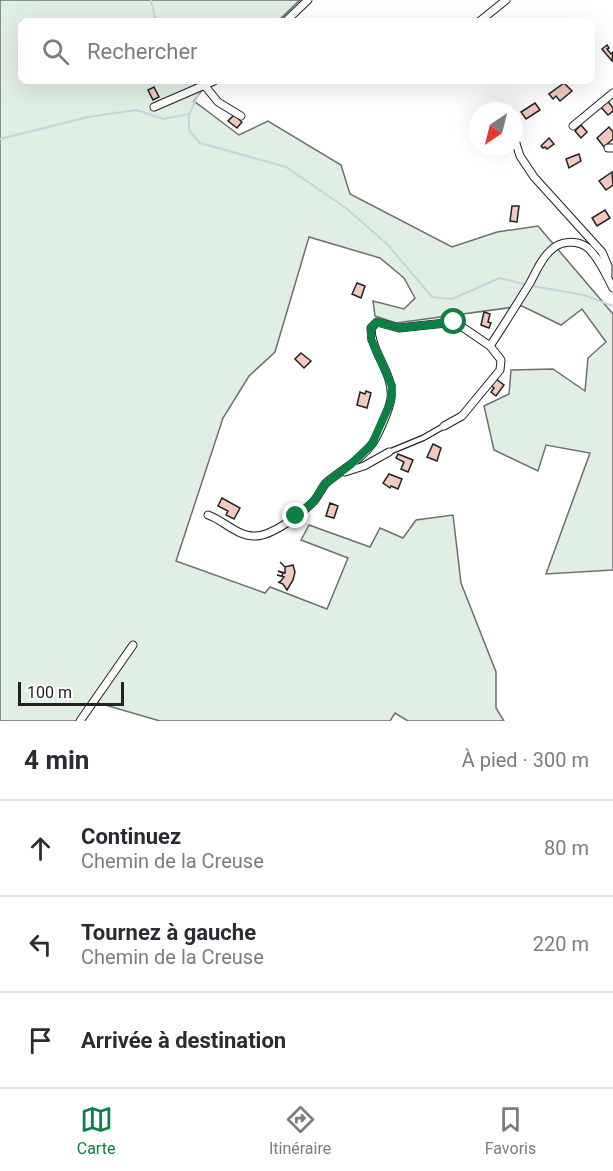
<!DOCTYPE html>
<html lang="fr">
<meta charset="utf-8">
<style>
body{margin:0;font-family:Roboto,sans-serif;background:#f7f7f7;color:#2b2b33}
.compass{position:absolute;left:469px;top:102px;width:54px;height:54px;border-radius:50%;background:#fff;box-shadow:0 6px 24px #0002;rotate:215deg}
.scale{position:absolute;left:18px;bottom:15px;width:106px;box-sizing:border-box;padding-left:6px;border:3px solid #222;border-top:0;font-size:16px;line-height:21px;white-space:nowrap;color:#222;-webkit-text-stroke:4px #fff;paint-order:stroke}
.stop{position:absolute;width:18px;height:18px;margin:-14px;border:4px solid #0b8043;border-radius:50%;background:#fff}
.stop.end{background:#0b8043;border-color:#fff;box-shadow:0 2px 6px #0008}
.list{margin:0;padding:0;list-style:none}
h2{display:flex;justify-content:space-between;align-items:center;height:78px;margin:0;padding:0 24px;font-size:26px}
h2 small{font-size:20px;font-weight:400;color:#7c7c81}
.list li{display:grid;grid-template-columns:39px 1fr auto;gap:18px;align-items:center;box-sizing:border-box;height:96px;padding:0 24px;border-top:2px solid #e1e1e2}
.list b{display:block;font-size:22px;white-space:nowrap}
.list p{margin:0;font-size:20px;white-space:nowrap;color:#7c7c81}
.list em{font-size:20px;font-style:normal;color:#7c7c81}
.icon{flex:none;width:33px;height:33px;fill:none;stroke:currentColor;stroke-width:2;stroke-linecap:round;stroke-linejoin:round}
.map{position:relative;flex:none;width:613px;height:721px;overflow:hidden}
.search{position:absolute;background:#fff;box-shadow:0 6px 24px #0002;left:18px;right:18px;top:18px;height:66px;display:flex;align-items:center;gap:15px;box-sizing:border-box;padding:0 21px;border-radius:9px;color:#7c7c81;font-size:22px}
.sheet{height:366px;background:#fff}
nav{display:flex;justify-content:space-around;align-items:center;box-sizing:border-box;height:84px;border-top:2px solid #e1e1e2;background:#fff;font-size:16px;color:#7c7c81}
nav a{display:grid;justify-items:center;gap:3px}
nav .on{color:#0b8043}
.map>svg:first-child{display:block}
.green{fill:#e0efe3;stroke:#6f6f6f;stroke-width:1.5}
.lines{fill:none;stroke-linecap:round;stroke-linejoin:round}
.stream{stroke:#c7d3dd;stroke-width:2}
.building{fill:#f3c9c0;stroke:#222;stroke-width:1.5}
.pedestrian-casing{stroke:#222;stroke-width:7}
.minor-casing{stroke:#222;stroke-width:9}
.pedestrian{stroke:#fff;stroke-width:4.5}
.minor{stroke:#fff;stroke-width:7}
.route{stroke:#0b8043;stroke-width:8}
</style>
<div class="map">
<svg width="613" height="721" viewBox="0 0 613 721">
<rect width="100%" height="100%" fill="#fff"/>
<path class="green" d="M0,0H300L278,21H21V81H213L205,86L194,101L239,135L268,121L341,165L350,194L452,247L497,232L538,226L613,314V570L546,574L590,453L546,445L538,471L494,450L484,406L509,394L511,370L553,369L585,391L588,358L606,342L582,309L561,325L522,306L396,323L375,316L373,301L404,309L415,298L404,278L380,258L309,237L275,352L249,376L223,418L176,561L265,593L270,587L327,609L348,558L301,540L309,525L370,547L380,528L403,538L416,520L453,515L461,583L496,672V708L504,721H408L395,713L390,721H160L95,702L80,721H0Z"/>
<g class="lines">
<g class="stream">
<path d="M151,0L156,21"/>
<path d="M189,115L200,90"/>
<path d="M0,139L88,117L136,110L163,119L189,114V130L200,143L286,167L346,208L388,245L432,297L452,299L500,278L524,284"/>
<path d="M532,286L584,295L613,306"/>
</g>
</g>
<g class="building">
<path d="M607,45L609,48L607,49L611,54L613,52L612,61L602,49Z"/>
<path d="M564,83L572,91L560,101L556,96L553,99L549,94Z"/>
<path d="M154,87L159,97L153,100L148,90Z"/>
<path d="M607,100L613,108V111L608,115L600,106Z"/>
<path d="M535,103L540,110L526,119L521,112Z"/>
<path d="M234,115L242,122L237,128L228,121Z"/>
<path d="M581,125L587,132L581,138L575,131Z"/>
<path d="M609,127L613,132V139L604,147L597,138Z"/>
<path d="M549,138L554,144L547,149L545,147L543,148L541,146Z"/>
<path d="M579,154L581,161L569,168L566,159Z"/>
<path d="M612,172L613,185L606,190L599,181Z"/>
<path d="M512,206H519L517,222L510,221Z"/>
<path d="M605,210L610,218L597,226L592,218Z"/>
<path d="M357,283L365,286L361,298L352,294Z"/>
<path d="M484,312L490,314L488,322L491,323L489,328L481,325Z"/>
<path d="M301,353L311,361L304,368L295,359Z"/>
<path d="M496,379L504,385L496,396L491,392L494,388L491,385Z"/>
<path d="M366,391L371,393L367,408L357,405L360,392L365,394Z"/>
<path d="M433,444L441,448L437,461L427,457Z"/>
<path d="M398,454L413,460L408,472L401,469L404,462L396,458Z"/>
<path d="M389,474L402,479L398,489L391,486L390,488L383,483Z"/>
<path d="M222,498L240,508L234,519L226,515L228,511L218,506Z"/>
<path d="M330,503L338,506L334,518L326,516Z"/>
<path d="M280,562L285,567L293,565L295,572L293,580L287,590L283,584L278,582H280L284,577L277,575L282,576L283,573L280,572L278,571L285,573V567Z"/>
</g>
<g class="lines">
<defs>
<path id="pedestrian" d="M389,452L423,438L444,426"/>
<g id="minor">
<path d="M286,21L308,0"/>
<path d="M480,21L506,0"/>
<path d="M205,86L218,102L241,116"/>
<path d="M154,107L214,81"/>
<path d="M573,126L613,93"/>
<path d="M514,137L520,156L534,177L602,252L608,266V275"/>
<path d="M608,148H613"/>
<path d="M444,426L462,416L500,370L501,360L490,346"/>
<path d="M345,472L364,466L389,452"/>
<path d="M208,515C223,520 237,536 254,536C271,537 301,514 313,502C318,497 321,489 326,483C341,470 360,461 372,444C378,436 390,408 391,398C394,373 371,353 371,328L377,322L399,328L455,322L490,346C504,325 517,304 530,283C536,272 541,259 550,251C559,241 577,239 588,248C599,258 606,275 613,288"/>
<path d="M80,721L133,645"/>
</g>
</defs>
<use href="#pedestrian" class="pedestrian-casing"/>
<use href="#minor" class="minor-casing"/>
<use href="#pedestrian" class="pedestrian"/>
<use href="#minor" class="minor"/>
</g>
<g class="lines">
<path class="route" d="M296,516L314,501L325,484L350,465L372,444L391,401L392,386L371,339V328L377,322L399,328L454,322"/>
</g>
</svg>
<svg class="compass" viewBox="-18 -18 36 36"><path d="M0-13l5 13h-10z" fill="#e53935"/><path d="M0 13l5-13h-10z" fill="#7c7c81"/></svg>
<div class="scale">100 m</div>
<div class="stop" style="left:454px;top:322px"></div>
<div class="stop end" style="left:296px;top:516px"></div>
<div class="search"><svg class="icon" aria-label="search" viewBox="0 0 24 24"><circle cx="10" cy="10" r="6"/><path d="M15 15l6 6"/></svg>Rechercher</div>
</div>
<section class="sheet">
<h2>4 min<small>À pied · 300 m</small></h2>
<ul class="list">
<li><svg class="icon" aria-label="ahead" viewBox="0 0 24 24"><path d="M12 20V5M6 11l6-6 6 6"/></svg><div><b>Continuez</b><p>Chemin de la Creuse</p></div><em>80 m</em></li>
<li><svg class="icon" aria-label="left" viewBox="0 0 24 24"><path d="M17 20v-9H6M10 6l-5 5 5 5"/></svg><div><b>Tournez à gauche</b><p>Chemin de la Creuse</p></div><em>220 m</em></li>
<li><svg class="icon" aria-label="arrive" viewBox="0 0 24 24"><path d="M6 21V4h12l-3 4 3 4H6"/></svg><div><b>Arrivée à destination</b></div></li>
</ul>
</section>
<nav>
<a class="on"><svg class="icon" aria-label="map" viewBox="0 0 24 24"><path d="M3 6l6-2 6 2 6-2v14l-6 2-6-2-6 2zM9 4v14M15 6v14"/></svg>Carte</a>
<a><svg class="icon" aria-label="directions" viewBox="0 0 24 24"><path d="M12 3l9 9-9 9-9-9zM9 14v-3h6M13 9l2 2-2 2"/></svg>Itinéraire</a>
<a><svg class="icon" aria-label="saved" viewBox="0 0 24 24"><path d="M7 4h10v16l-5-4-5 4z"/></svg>Favoris</a>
</nav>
